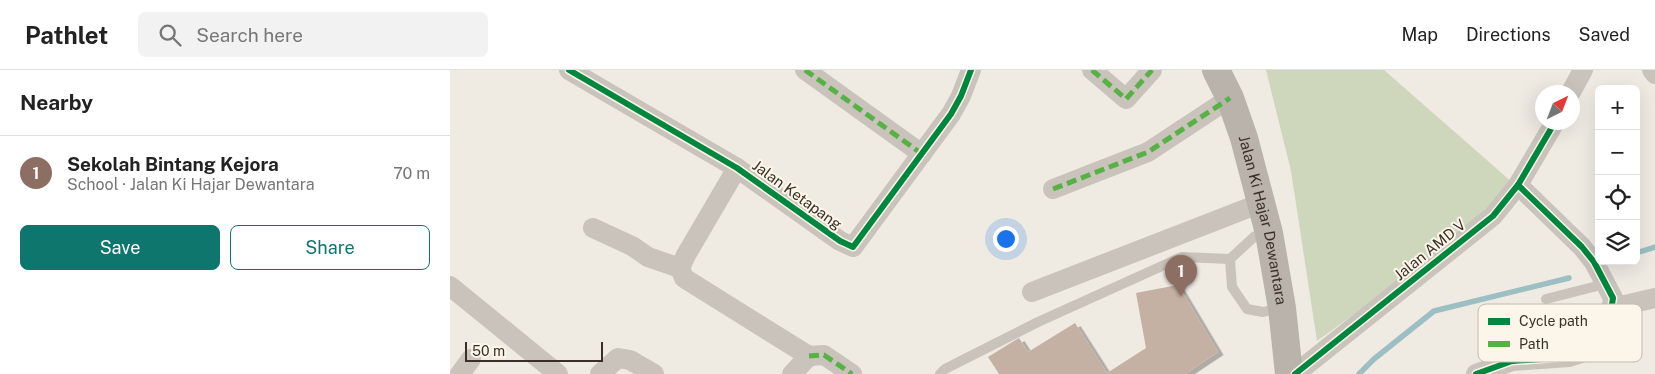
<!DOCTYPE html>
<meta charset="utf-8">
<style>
body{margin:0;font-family:"Public Sans",sans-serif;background:#f2f2f2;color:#222}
.controls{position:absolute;right:15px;top:15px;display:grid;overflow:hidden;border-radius:8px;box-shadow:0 5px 20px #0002}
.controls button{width:45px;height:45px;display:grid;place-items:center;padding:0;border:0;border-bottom:1px solid #e0e0e0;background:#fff;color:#222;font:25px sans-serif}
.compass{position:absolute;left:1085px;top:15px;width:45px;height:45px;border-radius:50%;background:#fff;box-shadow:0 5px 20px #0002;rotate:42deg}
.scale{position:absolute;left:15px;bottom:12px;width:138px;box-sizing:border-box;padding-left:5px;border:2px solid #3b3028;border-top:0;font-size:14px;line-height:18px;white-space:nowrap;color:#3b3028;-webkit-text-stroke:4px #fcf6ea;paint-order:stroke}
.you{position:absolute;left:555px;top:168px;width:18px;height:18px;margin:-12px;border:4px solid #fff;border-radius:50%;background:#1a73e8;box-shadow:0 0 0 8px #1a73e833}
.badge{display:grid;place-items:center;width:32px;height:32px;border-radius:50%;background:#0f766e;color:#fff;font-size:16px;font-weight:700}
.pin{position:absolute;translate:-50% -41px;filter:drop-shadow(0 1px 2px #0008)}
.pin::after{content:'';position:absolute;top:26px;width:18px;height:15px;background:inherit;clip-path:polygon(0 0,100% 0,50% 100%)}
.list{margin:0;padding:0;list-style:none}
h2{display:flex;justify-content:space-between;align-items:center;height:65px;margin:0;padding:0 20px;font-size:21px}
h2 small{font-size:16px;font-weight:400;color:#767676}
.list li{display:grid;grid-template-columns:32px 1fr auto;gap:15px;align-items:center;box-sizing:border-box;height:75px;padding:0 20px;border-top:1px solid #e0e0e0}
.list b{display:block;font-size:19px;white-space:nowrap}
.list p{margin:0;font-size:16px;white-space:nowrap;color:#767676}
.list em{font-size:16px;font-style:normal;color:#767676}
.actions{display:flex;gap:10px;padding:15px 20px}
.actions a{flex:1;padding:11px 0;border:1px solid #0f766e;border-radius:8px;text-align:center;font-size:18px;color:#0f766e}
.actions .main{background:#0f766e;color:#fff}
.icon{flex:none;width:28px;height:28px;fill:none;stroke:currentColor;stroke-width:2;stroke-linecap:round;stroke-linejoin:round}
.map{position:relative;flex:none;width:1205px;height:304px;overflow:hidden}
header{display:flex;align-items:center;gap:30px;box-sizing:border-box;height:70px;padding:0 25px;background:#fff;border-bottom:1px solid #e0e0e0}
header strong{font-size:24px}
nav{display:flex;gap:28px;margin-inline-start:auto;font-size:18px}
.search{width:350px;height:45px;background:#f2f2f2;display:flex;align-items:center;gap:12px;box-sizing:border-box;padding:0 18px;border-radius:8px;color:#767676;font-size:19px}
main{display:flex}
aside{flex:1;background:#fff}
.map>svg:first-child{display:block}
.green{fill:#ced7bb}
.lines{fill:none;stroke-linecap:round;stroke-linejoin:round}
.stream{stroke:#9cbfc3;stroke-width:5.5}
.building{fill:#c5b1a3;filter:url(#shadow)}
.service{stroke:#c9c3bb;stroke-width:10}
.minor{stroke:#c9c3bb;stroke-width:20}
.secondary{stroke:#b9b3ab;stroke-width:28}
.quiet{stroke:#57b245;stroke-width:5;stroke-dasharray:10 5;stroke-linecap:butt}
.cycleway-casing{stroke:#fcf6ea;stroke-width:9}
.cycleway{stroke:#00873e;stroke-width:6}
.labels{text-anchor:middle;stroke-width:4;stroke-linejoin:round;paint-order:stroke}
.street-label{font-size:15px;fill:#3b3028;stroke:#fcf6ea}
.key{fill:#fcf6ea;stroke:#c2bbb0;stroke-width:1}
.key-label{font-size:14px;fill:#3b3028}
</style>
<header>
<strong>Pathlet</strong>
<div class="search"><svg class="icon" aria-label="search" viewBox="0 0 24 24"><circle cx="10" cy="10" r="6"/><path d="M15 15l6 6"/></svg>Search here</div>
<nav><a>Map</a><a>Directions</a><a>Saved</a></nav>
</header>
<main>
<aside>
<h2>Nearby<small></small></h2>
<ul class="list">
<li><span class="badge" style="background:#8d6e63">1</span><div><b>Sekolah Bintang Kejora</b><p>School · Jalan Ki Hajar Dewantara</p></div><em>70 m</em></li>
</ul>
<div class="actions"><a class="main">Save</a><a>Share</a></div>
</aside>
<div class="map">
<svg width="1205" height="304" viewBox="0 0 1205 304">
<defs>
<filter id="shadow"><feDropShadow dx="5.5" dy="3" stdDeviation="0" flood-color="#0004"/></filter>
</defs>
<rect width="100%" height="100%" fill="#efebe3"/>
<path class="green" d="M816,0H934L1063,113L1009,168L867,271L841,101Z"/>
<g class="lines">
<g class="stream">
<path d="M1186,183L1205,177"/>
<path d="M909,304L924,289L984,241L1119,208"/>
</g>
</g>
<path class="building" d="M728,215L768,282L735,304H549L538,287L569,268L578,282L625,253L657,303L696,278L686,223Z"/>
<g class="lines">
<g class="service">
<path d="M818,163L805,166L780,189L782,217L797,239L813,242L830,238"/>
<path d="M1096,229L1155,214"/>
<path d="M490,304L495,299L588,252L732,187L780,189"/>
</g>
<g class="minor">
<path d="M119,0L287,98L390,171L403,177L501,44L511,26L521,0"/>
<path d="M355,0L472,84"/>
<path d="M642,0L676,29L702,0"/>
<path d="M1202,0L1205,4"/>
<path d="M1121,22L1133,0"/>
<path d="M287,98L236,185L230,198L234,208L359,286L374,285L402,304"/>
<path d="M603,119L698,82L780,28"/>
<path d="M143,158L182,176L198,187L230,198"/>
<path d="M0,216L108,304"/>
<path d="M582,222L811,133"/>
<path d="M1162,238L1205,228"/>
<path d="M10,304L21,289"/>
<path d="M150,304L168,288L180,290L204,304"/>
<path d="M342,304L359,286"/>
<path d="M845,304L1043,146L1068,115L1105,52"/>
<path d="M1026,304L1062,291L1119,287L1140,280L1157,265L1163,228L1144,192L1132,177L1068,115"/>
</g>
<path class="secondary" id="s1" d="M766,0L780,28L794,68L819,163L832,238L839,304"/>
<g class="quiet">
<path d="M355,0L472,84"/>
<path d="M642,0L676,29L702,0"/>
<path d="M603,119L698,82L780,28"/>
<path d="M359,286L374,285L402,304"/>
</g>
<defs>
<g id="cycleway">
<path d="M119,0L287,98L390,171L403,177L501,44L511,26L521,0"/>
<path d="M845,304L1043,146L1068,115L1105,52"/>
<path d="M1026,304L1062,291L1119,287L1140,280L1157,265L1163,228L1144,192L1132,177L1068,115"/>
</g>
</defs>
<use href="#cycleway" class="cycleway-casing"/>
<use href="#cycleway" class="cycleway"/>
</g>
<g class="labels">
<g class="street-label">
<text transform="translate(347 125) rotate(36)" y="5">Jalan Ketapang</text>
<text dy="5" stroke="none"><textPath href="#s1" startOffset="158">Jalan Ki Hajar Dewantara</textPath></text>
<text transform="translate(980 180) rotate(-39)" y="5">Jalan AMD V</text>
</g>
</g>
<rect x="1028" y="234" width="164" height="58" rx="8" class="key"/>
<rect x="1038" y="248" width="22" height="7" fill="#00873e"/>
<rect x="1038" y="271" width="22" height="6" fill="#57b245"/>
<g class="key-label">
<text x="1069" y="256">Cycle path</text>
<text x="1069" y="279">Path</text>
</g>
</svg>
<div class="controls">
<button>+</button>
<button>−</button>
<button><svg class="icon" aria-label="locate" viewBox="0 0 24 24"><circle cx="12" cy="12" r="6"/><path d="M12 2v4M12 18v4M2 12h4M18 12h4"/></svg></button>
<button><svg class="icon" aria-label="layers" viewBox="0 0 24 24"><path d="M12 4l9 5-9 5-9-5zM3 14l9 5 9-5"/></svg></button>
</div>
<svg class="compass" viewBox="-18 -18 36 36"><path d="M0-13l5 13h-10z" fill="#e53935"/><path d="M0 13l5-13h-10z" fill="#767676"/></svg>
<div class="scale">50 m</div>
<div class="you"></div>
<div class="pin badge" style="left:731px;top:226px;background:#8d6e63">1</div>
</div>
</main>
